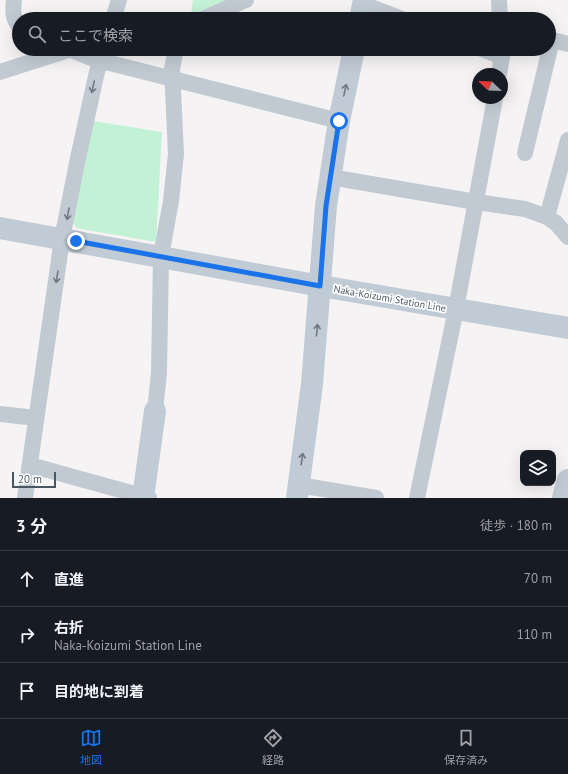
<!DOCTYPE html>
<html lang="ja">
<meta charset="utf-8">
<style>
body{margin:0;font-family:"PT Sans","Noto Sans JP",sans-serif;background:#242831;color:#f1f3f6}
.controls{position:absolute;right:12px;bottom:12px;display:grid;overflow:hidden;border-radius:8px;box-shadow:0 4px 16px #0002}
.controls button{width:36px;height:36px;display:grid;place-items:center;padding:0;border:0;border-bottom:1px solid #363941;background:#171b24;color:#f1f3f6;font:20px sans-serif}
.compass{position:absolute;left:472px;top:68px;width:36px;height:36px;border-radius:50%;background:#171b24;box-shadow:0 4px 16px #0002;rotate:293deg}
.scale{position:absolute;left:12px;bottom:10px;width:44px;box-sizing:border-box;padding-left:4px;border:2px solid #4a5661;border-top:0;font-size:11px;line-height:14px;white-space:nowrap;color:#4a5661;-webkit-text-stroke:3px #fff;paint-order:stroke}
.stop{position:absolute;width:12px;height:12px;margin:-9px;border:3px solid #1a73e8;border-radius:50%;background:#fff}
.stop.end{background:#1a73e8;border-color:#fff;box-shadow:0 1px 4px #0008}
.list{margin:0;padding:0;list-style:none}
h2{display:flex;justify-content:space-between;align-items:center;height:52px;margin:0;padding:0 16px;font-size:17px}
h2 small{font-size:13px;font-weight:400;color:#9ea1a6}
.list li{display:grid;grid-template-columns:26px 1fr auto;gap:12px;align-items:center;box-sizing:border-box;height:56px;padding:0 16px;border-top:1px solid #363941}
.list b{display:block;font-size:15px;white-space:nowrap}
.list p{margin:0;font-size:13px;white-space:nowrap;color:#9ea1a6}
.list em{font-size:13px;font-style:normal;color:#9ea1a6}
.icon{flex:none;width:22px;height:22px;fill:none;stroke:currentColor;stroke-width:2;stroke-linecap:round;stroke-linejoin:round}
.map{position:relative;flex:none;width:568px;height:498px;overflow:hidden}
.search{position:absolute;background:#171b24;box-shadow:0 4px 16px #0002;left:12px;right:12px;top:12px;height:44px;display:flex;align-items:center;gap:10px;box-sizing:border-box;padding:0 14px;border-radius:22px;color:#9ea1a6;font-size:15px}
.sheet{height:220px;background:#171b24}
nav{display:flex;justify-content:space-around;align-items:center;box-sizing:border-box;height:56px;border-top:1px solid #363941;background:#171b24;font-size:11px;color:#9ea1a6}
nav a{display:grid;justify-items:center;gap:2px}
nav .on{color:#1a73e8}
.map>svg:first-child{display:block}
.green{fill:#c3f1d5}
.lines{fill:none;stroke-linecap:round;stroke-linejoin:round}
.street{stroke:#c1cad2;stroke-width:16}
.secondary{stroke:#c1cbd6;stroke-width:22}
.oneway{stroke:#6e7983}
.oneway2{stroke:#6e7984}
.route{stroke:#1a73e8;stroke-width:5}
.labels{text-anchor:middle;stroke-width:3.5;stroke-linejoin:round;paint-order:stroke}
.street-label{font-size:10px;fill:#4a5661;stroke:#fff}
</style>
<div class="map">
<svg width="568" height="498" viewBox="0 0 568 498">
<rect width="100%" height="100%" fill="#f5f3f3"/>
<g class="green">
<path d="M193,0H226L191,15Z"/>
<path d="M93,121L162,132L156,242L76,228L72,220Z"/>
</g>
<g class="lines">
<g class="street">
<path d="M14,0C13,10 12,18 19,26"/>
<path d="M499,0L500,19"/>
<path d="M363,4L402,19"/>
<path d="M113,19L119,0"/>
<path d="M202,19L246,0"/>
<path d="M549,39L568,44"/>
<path d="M69,49L94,59L339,121"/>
<path d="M482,49L502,57"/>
<path d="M0,72L72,49"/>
<path d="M499,74L502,57V49"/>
<path d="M525,153L552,40"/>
<path d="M330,177L476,202L525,209L547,217L556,223L568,237"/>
<path d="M547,217L568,140"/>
<path d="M155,411L159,373L161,256L171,201L176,154L172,69L176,49"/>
<path d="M0,414L36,418"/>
<path d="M30,465L149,498"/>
<path d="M299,485L376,498"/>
<path d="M25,498L62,239L78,158L96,76L103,49"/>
<path d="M417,498L456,309L495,98"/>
</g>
<g class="secondary">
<path d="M360,19L364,0"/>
<path d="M0,228L321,286L568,328"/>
<path d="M143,498L155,411"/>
<path d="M297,498L312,384L326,206L339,121L354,49"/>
<path d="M563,498L568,480"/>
</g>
</g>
<defs><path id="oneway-shaft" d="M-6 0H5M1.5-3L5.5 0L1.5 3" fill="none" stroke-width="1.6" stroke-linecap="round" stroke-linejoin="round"/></defs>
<g class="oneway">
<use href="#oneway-shaft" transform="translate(93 87) rotate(102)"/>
<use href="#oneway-shaft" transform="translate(68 214) rotate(100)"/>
<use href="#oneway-shaft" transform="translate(57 277) rotate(99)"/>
</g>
<g class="oneway2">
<use href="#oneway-shaft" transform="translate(345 90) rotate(-78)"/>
<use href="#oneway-shaft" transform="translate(317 330) rotate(-85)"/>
<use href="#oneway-shaft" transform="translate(302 459) rotate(-82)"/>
</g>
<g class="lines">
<path class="route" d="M76,241L320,286L326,206L339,121"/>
</g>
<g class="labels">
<g class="street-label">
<text transform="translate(390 298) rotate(10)" y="4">Naka-Koizumi Station Line</text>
</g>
</g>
</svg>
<div class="controls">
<button><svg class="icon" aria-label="layers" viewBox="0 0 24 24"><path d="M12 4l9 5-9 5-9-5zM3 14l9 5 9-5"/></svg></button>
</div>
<svg class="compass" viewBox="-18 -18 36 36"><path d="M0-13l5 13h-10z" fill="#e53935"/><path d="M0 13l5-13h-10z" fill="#9ea1a6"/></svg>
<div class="scale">20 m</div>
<div class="stop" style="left:339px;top:121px"></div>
<div class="stop end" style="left:76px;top:241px"></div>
<div class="search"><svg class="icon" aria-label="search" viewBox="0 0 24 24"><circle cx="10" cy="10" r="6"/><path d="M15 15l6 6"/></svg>ここで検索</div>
</div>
<section class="sheet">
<h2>3 分<small>徒歩 · 180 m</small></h2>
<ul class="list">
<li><svg class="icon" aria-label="ahead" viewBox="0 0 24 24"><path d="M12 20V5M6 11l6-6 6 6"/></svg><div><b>直進</b></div><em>70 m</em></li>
<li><svg class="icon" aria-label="right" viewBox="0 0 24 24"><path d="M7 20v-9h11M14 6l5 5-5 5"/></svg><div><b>右折</b><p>Naka-Koizumi Station Line</p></div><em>110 m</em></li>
<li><svg class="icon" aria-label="arrive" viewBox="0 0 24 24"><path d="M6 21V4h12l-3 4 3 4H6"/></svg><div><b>目的地に到着</b></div></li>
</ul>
</section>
<nav>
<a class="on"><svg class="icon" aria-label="map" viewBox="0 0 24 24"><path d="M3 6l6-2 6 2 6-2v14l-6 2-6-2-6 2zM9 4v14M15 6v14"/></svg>地図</a>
<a><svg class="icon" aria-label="directions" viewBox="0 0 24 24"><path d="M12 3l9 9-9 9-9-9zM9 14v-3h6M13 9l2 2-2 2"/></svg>経路</a>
<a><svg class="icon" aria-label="saved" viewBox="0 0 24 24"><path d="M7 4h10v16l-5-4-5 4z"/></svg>保存済み</a>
</nav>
